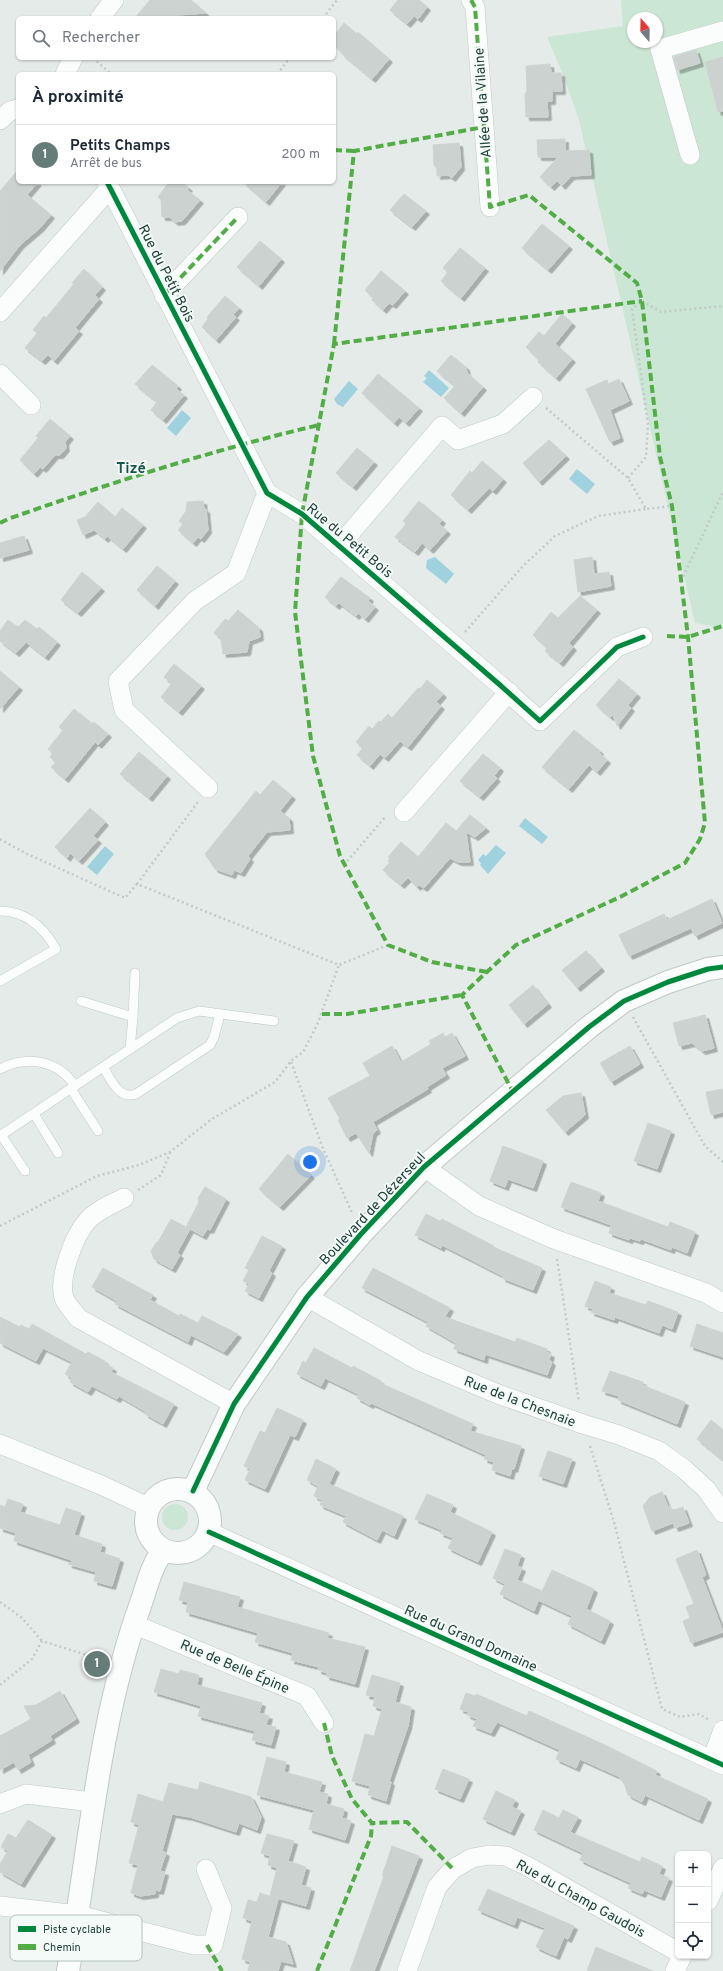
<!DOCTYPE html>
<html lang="fr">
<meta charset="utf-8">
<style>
body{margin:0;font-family:Overpass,sans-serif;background:#f6f6f7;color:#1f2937}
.controls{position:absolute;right:12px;bottom:12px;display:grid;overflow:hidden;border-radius:6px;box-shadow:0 1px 3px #0004}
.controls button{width:36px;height:36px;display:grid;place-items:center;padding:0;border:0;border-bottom:1px solid #e0e1e3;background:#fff;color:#1f2937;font:20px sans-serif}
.compass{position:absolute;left:627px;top:12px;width:36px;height:36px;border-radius:50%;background:#fff;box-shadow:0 1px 3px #0004;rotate:340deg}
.you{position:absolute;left:310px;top:1162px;width:14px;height:14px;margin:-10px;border:3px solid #fff;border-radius:50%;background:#1a73e8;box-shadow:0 0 0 6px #1a73e833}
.badge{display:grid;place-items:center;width:26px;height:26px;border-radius:50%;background:#657c78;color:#fff;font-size:13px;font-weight:700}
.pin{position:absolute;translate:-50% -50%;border:2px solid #fff;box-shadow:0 1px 4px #0006}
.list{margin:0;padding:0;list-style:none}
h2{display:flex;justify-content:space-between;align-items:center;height:52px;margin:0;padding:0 16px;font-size:17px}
h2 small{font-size:13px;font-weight:400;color:#747a83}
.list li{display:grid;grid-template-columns:26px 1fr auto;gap:12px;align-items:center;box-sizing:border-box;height:60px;padding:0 16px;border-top:1px solid #e0e1e3}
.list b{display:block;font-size:15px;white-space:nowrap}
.list p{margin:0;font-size:13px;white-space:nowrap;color:#747a83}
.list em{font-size:13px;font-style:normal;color:#747a83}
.icon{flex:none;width:22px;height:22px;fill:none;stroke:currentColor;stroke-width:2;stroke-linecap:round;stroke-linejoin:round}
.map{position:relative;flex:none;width:723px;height:1971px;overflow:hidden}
.search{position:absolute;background:#fff;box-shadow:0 1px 3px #0004;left:16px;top:16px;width:320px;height:44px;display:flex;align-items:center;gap:10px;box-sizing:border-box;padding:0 14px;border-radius:6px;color:#747a83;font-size:15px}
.panel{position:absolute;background:#fff;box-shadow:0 1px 3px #0004;left:16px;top:72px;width:320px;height:112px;border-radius:6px}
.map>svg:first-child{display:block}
.green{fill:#cce6d5;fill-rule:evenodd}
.water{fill:#a0d1de}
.building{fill:#ccd2d0;stroke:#cdd4d1;filter:url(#shadow)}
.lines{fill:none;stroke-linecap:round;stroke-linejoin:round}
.service-casing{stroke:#c2c8c6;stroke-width:10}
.minor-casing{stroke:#c2c8c6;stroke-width:20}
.tertiary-casing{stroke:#c2c8c6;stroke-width:24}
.path{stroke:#c0cbc8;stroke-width:2.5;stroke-dasharray:2 3;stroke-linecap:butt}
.service{stroke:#fbfcfc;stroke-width:9}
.minor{stroke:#fbfcfc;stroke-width:19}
.tertiary{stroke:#fbfcfc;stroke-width:22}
.quiet{stroke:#52ad46;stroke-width:4;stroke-dasharray:8 4;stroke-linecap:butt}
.cycleway-casing{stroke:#f3faf7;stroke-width:8}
.cycleway{stroke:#00873e;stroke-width:5}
.labels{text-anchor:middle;stroke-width:3.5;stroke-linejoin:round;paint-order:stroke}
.street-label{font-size:14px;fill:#20413b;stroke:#f3faf7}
.neighbourhood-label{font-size:15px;font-weight:bold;fill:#19564b;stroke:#f3faf7}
.key{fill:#f3faf7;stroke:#b4c2bf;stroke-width:1}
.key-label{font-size:11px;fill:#20413b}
</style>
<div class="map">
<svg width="723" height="1971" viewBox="0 0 723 1971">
<defs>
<filter id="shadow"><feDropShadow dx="3.5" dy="3.5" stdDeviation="0" flood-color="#0004"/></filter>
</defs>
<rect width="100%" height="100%" fill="#e5ebe8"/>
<g class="green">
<path d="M621,0H723V628L695,623L579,120L562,72L547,37L623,26ZM633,18H657V42H633Z"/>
<circle cx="175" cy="1517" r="13"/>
</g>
<g class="water">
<path d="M429,370L449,388L441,397L423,382L427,378L424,376Z"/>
<path d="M349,381L358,389L343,407L337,404L334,399Z"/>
<path d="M182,410L191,418L176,436L167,428Z"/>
<path d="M577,469L595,484L587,494L569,479Z"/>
<path d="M435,557L454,574L446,584L426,568L427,560Z"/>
<path d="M525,818L548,837L542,844L519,826Z"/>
<path d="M496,845L506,853L488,874L480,865L481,863L478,860L483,854L486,856Z"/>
<path d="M105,846L114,854L97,875L87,867Z"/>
</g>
<g class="building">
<path d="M150,0H191L206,13L135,18Z"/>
<path d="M398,0H419L427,7L418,19L414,16L407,24L390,10Z"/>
<path d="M344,23L357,34L358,32L389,59L372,79L341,53L342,52L334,45V36Z"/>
<path d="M696,50L700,63L677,70L674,57Z"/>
<path d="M723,57V111L718,112L705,62Z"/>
<path d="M550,64L551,73H561L562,91H552V101H547L548,117H526L525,94L527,91L526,66Z"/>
<path d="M565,139V151L589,150L591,175L571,176L562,186L557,181L551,187L540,177L558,157H538L537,140Z"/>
<path d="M459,143L461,167L452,178L448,175L437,176V169L434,165L433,145Z"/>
<path d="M18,170V182H38L27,195L51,215L40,228L20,245L0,271V191Z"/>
<path d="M169,182H182L189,188L187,190L200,200L182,221L175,222L169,217H162L161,200L158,197Z"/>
<path d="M243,182H282L266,202Z"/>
<path d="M404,194L426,211L412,227L390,210Z"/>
<path d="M542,224L569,246L548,270L522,248Z"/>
<path d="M260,241L281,259L259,286L237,267Z"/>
<path d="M460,248L485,268L461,298L441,281L448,272L443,268Z"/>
<path d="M84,269L102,287L95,295L99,299L75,328L79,331L54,361L48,355L42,361L25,348L37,333L33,330L44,316L46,318L74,284L72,283Z"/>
<path d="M381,271L405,291L393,305L389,303L383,310L372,300L373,298L365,290Z"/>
<path d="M225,296L239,308L233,315L236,317L216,340L202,327L208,319L207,317Z"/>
<path d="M562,314L572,323L555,344L572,359L556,378L538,362L539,360L526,347L539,332L544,336Z"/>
<path d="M451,355L466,367L467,373L483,387L461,413L444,398L455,386L437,371Z"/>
<path d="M152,365L178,386L176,389L184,395L163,420L151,410L157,402L135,384Z"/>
<path d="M378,374L419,408L406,423L399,417L394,423L362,393Z"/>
<path d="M619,379L629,401L610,410L620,438L610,442L586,389L607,380L608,384Z"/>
<path d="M50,419L70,436L65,442L66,448L60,455H55L43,469L40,467L34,474L20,460L38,438L36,436Z"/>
<path d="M549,440L566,456L539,482L523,463Z"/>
<path d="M357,448L374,462L353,487L336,473Z"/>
<path d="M482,461L503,479L493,491L489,488L468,510L451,495L470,471L472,473Z"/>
<path d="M203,501L204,510L206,509L208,530L201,539L198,537L193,543L178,530L183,524L179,521L186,511L187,502Z"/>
<path d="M419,501L442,520L439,524L447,531L430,550L422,543L415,552L395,537L406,524L403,521Z"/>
<path d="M98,502L115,517L122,508L143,525L123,549L107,536L105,539L94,530L83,535L77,520L85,517Z"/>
<path d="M24,536L29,550L0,558V543Z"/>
<path d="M592,557L594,574L609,572L611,586L578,592L574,560Z"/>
<path d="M157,566L175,581L155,606L137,590Z"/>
<path d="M82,572L101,588L78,613L61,600Z"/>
<path d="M341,577L370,598L368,601L375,607L365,619L358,613L356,616L339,603L336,606L325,597Z"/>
<path d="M580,596L597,610L569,643L573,647L560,663L545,651L547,648L533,635L551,612L558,618Z"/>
<path d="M238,610L259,628L260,637L249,641L247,652L223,654L221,639L214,633L225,619L228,621Z"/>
<path d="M8,620L18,627L25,620L37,629L39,627L57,642L45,657L26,642L16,653L0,641V631Z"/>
<path d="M174,664L201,686L179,712L161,697L172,683L164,677Z"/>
<path d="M0,671L19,687L0,709Z"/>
<path d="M619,679L637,694L628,705L631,708L617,726L613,715L610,717L596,705Z"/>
<path d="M427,680L443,694L436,702L441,706L408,747L400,741L385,758L380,754L370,766L357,755L363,748L356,742L369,726L372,729L379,721L381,722L388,714L392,718L418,688L420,689Z"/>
<path d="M74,709L93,724L94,722L108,734L98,745L95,742L65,779L51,767L56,762L50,757L53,753L48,749L63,730L59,727Z"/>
<path d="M574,730L600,751L599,753L607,760L597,772L589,765L569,789L542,767Z"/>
<path d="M139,752L167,776L149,798L120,774Z"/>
<path d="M483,754L500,768L494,776L497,778L480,797L460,781Z"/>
<path d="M273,780L292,796L280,811L289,818L290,830L267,832L248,856L250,859L241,873L234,870L232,875L215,869L205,854L256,791L260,795Z"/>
<path d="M90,808L105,822L93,836L98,840L79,861L70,853L67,858L55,847Z"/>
<path d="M470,815L486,828L475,837L466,832L470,862H458L450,858L424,888L419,885L417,887L408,878L401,885L383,870L390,862L388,861L390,858L388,857L401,842L418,857L446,823L456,831Z"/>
<path d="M712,899L722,923L695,936L691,928L629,956L619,935L664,914L667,920Z"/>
<path d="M586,951L601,968L577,988L562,970Z"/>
<path d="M533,985L548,1004L524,1024L509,1005Z"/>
<path d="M705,1015L714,1048L702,1051L692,1043L679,1046L673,1023Z"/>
<path d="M443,1033L445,1037L452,1033L465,1056L442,1068L446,1075L427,1087L428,1089L373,1122L377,1130L373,1133L369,1153L356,1133L347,1138L338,1120L340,1119L328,1098L370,1076L363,1063L392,1046L401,1062L431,1044L429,1041Z"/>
<path d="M630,1046L640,1064L611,1082L600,1063Z"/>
<path d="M723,1089V1112L711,1115L706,1092Z"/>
<path d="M581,1093L585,1115L565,1132L546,1110L563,1096Z"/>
<path d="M648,1123L671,1131L657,1169L634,1161Z"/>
<path d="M503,1146L543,1161L533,1188L508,1179L505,1187L490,1181Z"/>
<path d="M288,1154L311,1175L280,1207L259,1189Z"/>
<path d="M571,1182L601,1193L598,1201L668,1227L670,1222L695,1232L687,1253L672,1247L671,1250L641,1239L640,1241L630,1238L629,1240L609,1233L611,1225L561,1207Z"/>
<path d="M205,1187L226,1199L210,1230L207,1229L203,1236L190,1229L177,1253L180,1255L172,1269L154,1259L151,1251L157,1242H158L171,1219L186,1227L199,1202L198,1198Z"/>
<path d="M426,1214L440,1221L442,1219L494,1246L493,1247L542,1268L533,1290L502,1278L503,1276L442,1245L441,1248L415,1235Z"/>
<path d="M262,1236L282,1246L269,1271L272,1273L259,1298L245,1291L249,1284L243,1281L249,1270L245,1268Z"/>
<path d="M103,1268L153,1295L150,1300L179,1316L180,1314L198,1323L202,1316L238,1334L224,1352L191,1335L188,1342L115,1304L117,1301L92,1287Z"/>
<path d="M373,1268L450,1308L445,1317L515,1342L517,1338L547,1349L546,1352L551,1354L549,1360L552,1362L547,1375L485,1354L484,1360L454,1349L456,1343L426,1326L428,1322L362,1288Z"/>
<path d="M595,1281L611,1287L609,1293L646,1305L648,1301L678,1312L672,1329L662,1325L659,1333L615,1317L614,1320L591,1312L593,1309L585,1306Z"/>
<path d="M0,1317L20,1327L21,1325L29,1329L32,1324L86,1354L88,1352L105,1361L104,1363L113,1368L111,1372L174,1404L163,1424L145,1414L146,1412L119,1396L117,1399L92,1386L88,1392L70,1382L72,1378L65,1374L72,1362L43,1348L36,1361L0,1343Z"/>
<path d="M697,1324L723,1333V1357L690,1346Z"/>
<path d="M314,1348L352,1368L353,1366L381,1381L380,1383L473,1424L470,1431L521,1446L514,1469L512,1468L510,1476L492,1470L494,1462L484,1459L486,1455L371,1403L370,1405L357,1398L358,1394L325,1378L321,1386L297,1374L303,1361L306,1363Z"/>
<path d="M610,1371L643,1382L642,1385L685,1402L677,1424L618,1400L619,1396L602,1391Z"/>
<path d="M277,1408L303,1420L295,1437L290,1435L265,1489L245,1480L250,1469L244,1466L260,1431L265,1433Z"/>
<path d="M711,1420L723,1430V1460L697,1439Z"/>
<path d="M548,1451L572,1459L563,1484L539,1476Z"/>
<path d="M316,1459L336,1469L329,1484L403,1516L394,1536L382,1530L377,1540L343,1522L346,1516L320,1505L322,1500L314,1496L318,1486L307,1480Z"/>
<path d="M662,1492L668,1507L670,1506L671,1511L683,1507L689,1523L675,1528L673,1523L652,1531L643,1506L650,1497Z"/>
<path d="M427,1494L453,1505L450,1512L492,1532L478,1562L448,1548L453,1538L440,1533L442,1530L415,1519Z"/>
<path d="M8,1499L23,1504L20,1512L60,1525L66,1508L81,1513L74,1535L102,1544L100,1552L120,1559L112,1586L94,1581L96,1572L68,1564L74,1561L14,1541L16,1533L0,1528V1505L5,1507Z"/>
<path d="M505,1549L521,1555L517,1566L522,1568L517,1580L542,1591L534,1611L500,1594L505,1584L493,1578Z"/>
<path d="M697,1550L706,1575L702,1577L723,1632L691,1643L683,1621L690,1618L686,1607L694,1604L676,1559Z"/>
<path d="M552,1570L594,1589L586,1609L610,1621L601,1641L568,1624L572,1616L538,1600Z"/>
<path d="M184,1582L240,1597L237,1607L329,1633L327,1638L365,1647L355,1684L326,1676L327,1673L318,1670L319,1667L291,1660L293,1653L255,1642L258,1633L186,1612L188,1602L179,1600Z"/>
<path d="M161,1669L179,1674L180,1670L199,1675L197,1685L262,1703L259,1713L269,1716L266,1725L276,1727L271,1745L252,1740L255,1731L198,1716L201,1706L154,1692Z"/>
<path d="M372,1675L400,1683L395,1702L411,1707L408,1726L389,1781L391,1782L386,1801L368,1795L370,1786L352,1781L365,1734L374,1736L382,1709L373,1706L375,1697L366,1695Z"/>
<path d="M60,1691L76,1719L50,1736L52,1740L28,1755L31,1762L18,1770L14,1762L0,1770V1736L31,1719L24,1706L36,1705Z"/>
<path d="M466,1693L475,1696L476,1694L527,1716L529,1711L605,1745L657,1771L655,1775L708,1799L699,1820L645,1795L642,1802L628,1795L623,1780L619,1778L620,1777L580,1759L576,1768L556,1759L560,1750L497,1722L491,1733L473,1726L477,1719L467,1715L468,1712L460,1709Z"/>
<path d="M267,1757L286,1762L284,1772L322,1782L319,1792L328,1794L326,1804L344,1809L342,1818L351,1821L345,1840L309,1829L314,1810L257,1795Z"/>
<path d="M443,1769L469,1779L460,1799L435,1789Z"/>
<path d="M200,1782L251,1797L261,1817L257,1830L239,1823L236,1832L190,1817L172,1814L162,1851L166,1853L160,1871L165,1872L160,1891L155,1890V1894L140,1896L131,1893L138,1865L129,1863L139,1825L131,1822L138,1794L163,1802L169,1783L198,1790Z"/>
<path d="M496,1791L515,1800L512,1807L521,1811L511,1832L483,1819Z"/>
<path d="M543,1810L559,1818L563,1810L578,1817L570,1832L640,1862L642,1857L662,1866L659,1874L669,1878L661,1897L644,1890L642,1894L628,1888L631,1883L580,1860L583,1853L534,1830Z"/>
<path d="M28,1820L52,1835L21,1884L0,1872V1864L8,1851L1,1847L8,1834L16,1838Z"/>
<path d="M267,1834L294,1841L288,1861L306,1867L301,1885L311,1888L306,1906L270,1896L277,1868L268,1865L270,1856L261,1853Z"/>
<path d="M392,1846L419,1856L374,1971H350L384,1876H382Z"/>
<path d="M488,1889L574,1926L568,1939L564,1937L556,1956L536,1947L545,1928L517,1917L514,1925L478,1910Z"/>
<path d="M260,1893L278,1899L268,1937L286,1942L293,1964L281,1961L278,1971H248L250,1962L242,1959L252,1921L243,1918L248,1900L257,1902Z"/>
<path d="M596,1947L653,1971H587Z"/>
</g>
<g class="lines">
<defs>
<g id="service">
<path d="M0,911C26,911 44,928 56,949L0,981"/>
<path d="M81,1001L133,1017L130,1049"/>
<path d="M133,1017L135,973"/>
<path d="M103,1067L177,1018L199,1011L274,1021"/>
<path d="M0,1069C27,1055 58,1060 75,1086"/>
<path d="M71,1089L98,1131"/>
<path d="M34,1114L58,1153"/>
<path d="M1,1135L25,1171"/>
<path d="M0,1136L103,1067C111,1079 118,1100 136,1094L210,1045L214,1037L220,1014"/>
</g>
<g id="minor">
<path d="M471,0L475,7L490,207"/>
<path d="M100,18L114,0"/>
<path d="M65,74L73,58"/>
<path d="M0,120L10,111L18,109"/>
<path d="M690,155L660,49L723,31"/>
<path d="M107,182L267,493L302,514L500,685L540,721L617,647L643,637"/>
<path d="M164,295L238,217"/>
<path d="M0,312L110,188"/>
<path d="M0,374L31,405"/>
<path d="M339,546L442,426L458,440L503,424L533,397"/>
<path d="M208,788L124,710L118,681L195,601L236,573L267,493"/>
<path d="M404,812L509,692"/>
<path d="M424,1167L479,1206L554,1239L706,1293L723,1303"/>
<path d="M124,1198C112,1204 97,1210 88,1220C74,1235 58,1278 64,1298C66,1304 74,1312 78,1318L234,1404"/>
<path d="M307,1297L419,1361L498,1394L583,1424L619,1435L659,1451L684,1469L706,1489L723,1513"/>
<path d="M0,1444L101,1485L148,1507"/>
<path d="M209,1532L723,1765"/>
<path d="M133,1624L307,1696L324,1723"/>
<path d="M712,1760L723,1730"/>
<path d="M0,1804L26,1794L92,1802"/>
<path d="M708,1901L723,1868"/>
<path d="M0,1906L78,1915L194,1945H213L222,1908L206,1869"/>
<path d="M407,1971L437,1887L453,1869L472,1858L489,1855L506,1856L527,1866L678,1952"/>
<path d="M675,1971L682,1956"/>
</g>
<g id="tertiary">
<circle cx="178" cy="1521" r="32"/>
<path d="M193,1491L234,1404L307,1297L361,1234L424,1167L589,1027L624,1001L668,982L708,969L723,967"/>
<path d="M68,1971C90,1848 98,1721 141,1603C147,1586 152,1563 164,1550"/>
</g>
</defs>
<use href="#service" class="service-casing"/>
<use href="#minor" class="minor-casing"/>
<use href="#tertiary" class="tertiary-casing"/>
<g class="path">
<path d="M323,18L337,0"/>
<path d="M93,58L111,74"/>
<path d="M277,74L290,58"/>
<path d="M546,408L628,478L646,509L672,506"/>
<path d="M628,478L646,457L648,425L632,309L642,301L661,312L723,306"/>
<path d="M681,581L723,492"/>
<path d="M465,632L523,566L555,536L598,516L646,509"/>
<path d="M0,839L25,853L125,898L137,884L339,965L388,945"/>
<path d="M344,865L386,816"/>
<path d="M137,884L198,802"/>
<path d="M633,1017L705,1146L723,1162"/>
<path d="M291,1062L322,1146L353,1215"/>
<path d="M138,1190L161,1175L170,1153"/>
<path d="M0,1226L97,1176L139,1165L170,1152L212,1119L275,1082L291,1061L303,1052L317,1025L339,965"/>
<path d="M557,1259L579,1402"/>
<path d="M590,1446L614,1522L662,1709L680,1717L699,1714L709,1720"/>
<path d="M0,1602L22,1618L42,1641"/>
<path d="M0,1685L32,1659L42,1641L103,1660"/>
</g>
<use href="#service" class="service"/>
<use href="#minor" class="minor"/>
<use href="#tertiary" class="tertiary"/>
<g class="quiet">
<path d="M471,0L475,7L490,207L529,195L637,283L642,301L660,457L672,506L688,637L705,823L700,839L685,863L622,896L516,945L462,995L513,1092"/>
<path d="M334,150L354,151"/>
<path d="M164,295L238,217"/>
<path d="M334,344L354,151L484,127"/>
<path d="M0,523L8,519C110,483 213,450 319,425"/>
<path d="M667,636L688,637L723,626"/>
<path d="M487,972L432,962L388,945L340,856L313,756L295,612L302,514L334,344L642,301"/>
<path d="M322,1014H347L462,995"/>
<path d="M324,1723L332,1756L352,1799L372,1823L407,1822L453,1869"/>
<path d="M207,1945L222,1971"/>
<path d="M317,1971L371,1836L372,1823"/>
</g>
<defs>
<g id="cycleway">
<path d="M107,182L267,493L302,514L500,685L540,721L617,647L643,637"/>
<path d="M193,1491L234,1404L307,1297L361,1234L424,1167L589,1027L624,1001L668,982L708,969L723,967"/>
<path d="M209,1532L723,1765"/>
</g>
</defs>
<use href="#cycleway" class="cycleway-casing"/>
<use href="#cycleway" class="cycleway"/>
</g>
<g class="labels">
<g class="street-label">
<text transform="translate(482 103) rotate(-94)" y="5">Allée de la Vilaine</text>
<text transform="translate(167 273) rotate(63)" y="5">Rue du Petit Bois</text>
<text transform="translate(350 540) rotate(40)" y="5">Rue du Petit Bois</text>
<text transform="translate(372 1208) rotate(-47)" y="5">Boulevard de Dézerseul</text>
<text transform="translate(520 1401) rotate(21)" y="5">Rue de la Chesnaie</text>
<text transform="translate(471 1638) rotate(24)" y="5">Rue du Grand Domaine</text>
<text transform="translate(235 1666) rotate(23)" y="5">Rue de Belle Épine</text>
<text transform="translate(581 1898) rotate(29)" y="5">Rue du Champ Gaudois</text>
</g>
<g class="neighbourhood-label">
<text x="131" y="473">Tizé</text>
</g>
</g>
<rect x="10" y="1915" width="132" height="46" rx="6" class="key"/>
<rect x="18" y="1926" width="18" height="6" fill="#00873e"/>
<rect x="18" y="1944" width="18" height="6" fill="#52ad46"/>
<g class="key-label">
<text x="43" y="1933">Piste cyclable</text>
<text x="43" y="1951">Chemin</text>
</g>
</svg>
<div class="controls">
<button>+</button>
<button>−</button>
<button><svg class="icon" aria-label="locate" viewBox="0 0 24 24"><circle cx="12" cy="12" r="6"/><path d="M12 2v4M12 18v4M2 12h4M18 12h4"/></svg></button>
</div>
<svg class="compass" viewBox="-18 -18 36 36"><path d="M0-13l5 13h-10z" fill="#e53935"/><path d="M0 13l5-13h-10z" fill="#747a83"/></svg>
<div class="you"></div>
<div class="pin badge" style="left:97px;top:1664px">1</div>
<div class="search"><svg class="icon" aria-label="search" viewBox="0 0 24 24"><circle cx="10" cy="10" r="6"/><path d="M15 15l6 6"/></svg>Rechercher</div>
<section class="panel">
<h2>À proximité<small></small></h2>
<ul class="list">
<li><span class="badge">1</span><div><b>Petits Champs</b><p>Arrêt de bus</p></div><em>200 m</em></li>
</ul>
</section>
</div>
